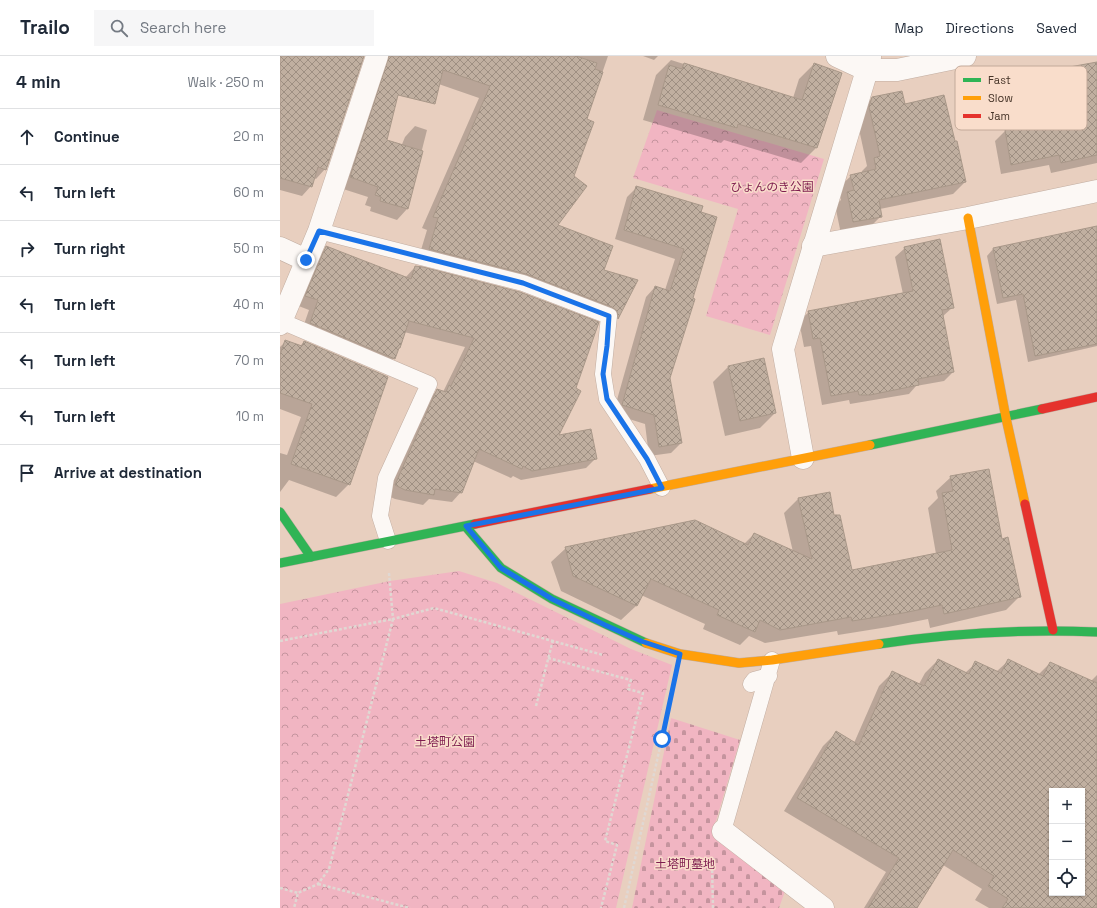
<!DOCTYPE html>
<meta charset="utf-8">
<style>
body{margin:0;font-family:"Space Grotesk","Noto Sans JP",sans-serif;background:#f6f6f7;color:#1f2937}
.controls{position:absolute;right:12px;bottom:12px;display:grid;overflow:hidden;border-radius:0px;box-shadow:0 1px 3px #0004}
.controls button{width:36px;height:36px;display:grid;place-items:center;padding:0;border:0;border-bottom:1px solid #e0e1e3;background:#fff;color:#1f2937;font:20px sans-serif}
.stop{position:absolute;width:12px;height:12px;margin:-9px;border:3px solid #1a73e8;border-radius:50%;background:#fff}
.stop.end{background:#1a73e8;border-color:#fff;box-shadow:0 1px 4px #0008}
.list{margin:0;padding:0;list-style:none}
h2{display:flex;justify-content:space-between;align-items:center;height:52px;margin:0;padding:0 16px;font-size:17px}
h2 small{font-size:13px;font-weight:400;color:#747a83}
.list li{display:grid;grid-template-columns:26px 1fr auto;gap:12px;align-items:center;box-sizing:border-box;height:56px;padding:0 16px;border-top:1px solid #e0e1e3}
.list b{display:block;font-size:15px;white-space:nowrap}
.list em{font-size:13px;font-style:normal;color:#747a83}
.icon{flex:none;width:22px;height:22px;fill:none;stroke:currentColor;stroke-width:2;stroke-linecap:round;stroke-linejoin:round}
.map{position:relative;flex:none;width:817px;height:852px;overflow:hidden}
header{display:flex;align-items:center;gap:24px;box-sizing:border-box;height:56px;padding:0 20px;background:#fff;border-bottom:1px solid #e0e1e3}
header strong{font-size:19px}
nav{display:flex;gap:22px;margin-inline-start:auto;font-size:14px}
.search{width:280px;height:36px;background:#f6f6f7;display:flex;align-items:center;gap:10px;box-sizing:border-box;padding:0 14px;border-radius:0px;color:#747a83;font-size:15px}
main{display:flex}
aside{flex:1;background:#fff}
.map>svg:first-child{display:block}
.forest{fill:url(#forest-crowns)}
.cemetery{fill:url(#cemetery-stones)}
.shadow{fill:#0003;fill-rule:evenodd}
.building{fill:url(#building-cross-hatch);stroke:#a99889;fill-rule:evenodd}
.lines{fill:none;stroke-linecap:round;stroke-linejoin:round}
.lane-casing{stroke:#c1ada1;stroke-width:17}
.street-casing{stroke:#c1ada1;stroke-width:23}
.fast-casing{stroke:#c1ada1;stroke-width:10}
.slow-casing{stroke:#c1ada1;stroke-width:10}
.jam-casing{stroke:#c1ada1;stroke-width:10}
.path{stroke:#e0d8d3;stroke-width:2.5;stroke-dasharray:3 2;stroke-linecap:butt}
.lane{stroke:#fcf8f5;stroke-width:16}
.street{stroke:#fcf8f5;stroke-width:22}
.fast{stroke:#30b455;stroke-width:9}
.slow{stroke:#ff9f0a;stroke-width:9}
.jam{stroke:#e5322d;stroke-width:9}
.route{stroke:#1a73e8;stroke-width:5}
.labels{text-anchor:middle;stroke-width:3;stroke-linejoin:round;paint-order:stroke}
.park-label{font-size:12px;fill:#7e1d4f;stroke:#f9ddcb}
.key{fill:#f9ddcb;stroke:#c3aa9a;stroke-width:1}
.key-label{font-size:11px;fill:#463428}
</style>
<header>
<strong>Trailo</strong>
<div class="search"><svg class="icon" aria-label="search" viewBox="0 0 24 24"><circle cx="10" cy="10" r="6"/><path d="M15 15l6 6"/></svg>Search here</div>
<nav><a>Map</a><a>Directions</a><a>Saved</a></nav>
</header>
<main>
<aside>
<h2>4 min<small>Walk · 250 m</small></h2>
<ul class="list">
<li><svg class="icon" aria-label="ahead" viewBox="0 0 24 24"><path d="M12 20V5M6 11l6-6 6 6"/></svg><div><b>Continue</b></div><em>20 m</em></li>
<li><svg class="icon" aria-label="left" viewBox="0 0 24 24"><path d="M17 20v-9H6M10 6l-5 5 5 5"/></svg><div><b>Turn left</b></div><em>60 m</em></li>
<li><svg class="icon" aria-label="right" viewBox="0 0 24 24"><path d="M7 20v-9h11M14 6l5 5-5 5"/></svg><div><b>Turn right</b></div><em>50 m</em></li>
<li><svg class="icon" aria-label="left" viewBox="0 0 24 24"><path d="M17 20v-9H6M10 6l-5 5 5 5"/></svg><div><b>Turn left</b></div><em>40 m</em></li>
<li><svg class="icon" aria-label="left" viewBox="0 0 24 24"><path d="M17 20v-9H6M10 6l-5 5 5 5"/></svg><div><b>Turn left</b></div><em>70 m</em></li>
<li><svg class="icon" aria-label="left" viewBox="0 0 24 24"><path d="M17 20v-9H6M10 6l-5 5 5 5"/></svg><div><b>Turn left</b></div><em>10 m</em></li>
<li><svg class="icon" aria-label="arrive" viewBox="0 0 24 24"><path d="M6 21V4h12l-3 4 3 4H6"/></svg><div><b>Arrive at destination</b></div></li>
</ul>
</aside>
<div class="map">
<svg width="817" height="852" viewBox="0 0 817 852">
<defs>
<pattern id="forest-crowns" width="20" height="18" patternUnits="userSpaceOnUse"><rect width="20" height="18" fill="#f1b5c2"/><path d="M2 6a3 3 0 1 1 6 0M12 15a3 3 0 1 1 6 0" fill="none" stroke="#c5949e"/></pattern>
<pattern id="cemetery-stones" width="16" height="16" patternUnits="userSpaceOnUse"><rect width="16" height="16" fill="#f1b5c2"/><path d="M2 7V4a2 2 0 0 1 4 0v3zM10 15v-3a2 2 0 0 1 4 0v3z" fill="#c5949e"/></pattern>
<pattern id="building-cross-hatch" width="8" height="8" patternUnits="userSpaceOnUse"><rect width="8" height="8" fill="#c0afa0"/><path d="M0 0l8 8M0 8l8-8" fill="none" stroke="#9e8f82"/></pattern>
</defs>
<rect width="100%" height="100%" fill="#e8cfbf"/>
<g class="forest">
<path d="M377,54L544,103L490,279L426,260L458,153L353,122Z"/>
<path d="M179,515L217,527L351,593L392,609L336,852H0V548L110,525Z"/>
</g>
<path class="cemetery" d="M391,662L460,684L433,775L505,835L499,852H352Z"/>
<g class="shadow">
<path d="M0,0H78L45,113L36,123L34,122L31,130L22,140L0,134Z"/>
<path d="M157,0H328L306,64L276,169L322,214L356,225L337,262L327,273L321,262L235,229L138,204L147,174L142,172L199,42L147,24Z"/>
<path d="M363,0H378L374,4Z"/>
<path d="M391,4L513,42L519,23L534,8L537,91L521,107L444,84L441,87L363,64L376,19Z"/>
<path d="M817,6V107L771,117L769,109L721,118L715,85L725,75L760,68L752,27L762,17Z"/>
<path d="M106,14L81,103L111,115L125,81L135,70L147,74L127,153L117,164L90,155L91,151L85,149L88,141L60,132L96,25Z"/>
<path d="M592,42L625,49L685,126L673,138L600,153L601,160L588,173L561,178L555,149L561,144L558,132L571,120L582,117V115L587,110L577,64L579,55Z"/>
<path d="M357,131L422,150L389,322L401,387L391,397L369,400L365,368L333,358L366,241L375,231L385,234L395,203L335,183L347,141Z"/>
<path d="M817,172V290L748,306L736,244L717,248L707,200L713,193Z"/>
<path d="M46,192L125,222L135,211L277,380L316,402L306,412L241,424L233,420L231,422L193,405L181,436L172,446L149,443L143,449L115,443L106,439L148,343L158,334L163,336L185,291L124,276L114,302L104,312L21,277L29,254L16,249L37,201Z"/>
<path d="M625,192L673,251L662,261L673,316L664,325L636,330L629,338L570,348L569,344L542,349L531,290L524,291L519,265L529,256L623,238L615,201Z"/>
<path d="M6,285L20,290L24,286L69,428L56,441L9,424L0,436V397L7,399L21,361L0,353V291Z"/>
<path d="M449,310L495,357L480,372L445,380L433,326Z"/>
<path d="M671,421L721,484L740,540L726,554L650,572L648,563L608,571L558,579L557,575L485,587L469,580L460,589L423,573L425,568L361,539L356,550L341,564L281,535L271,506L286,492L464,488L474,478L513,496L504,457L518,443L549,437L553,461L571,515L656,498L648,452L658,442L656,435Z"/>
<path d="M658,604L685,617L696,607L716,616L728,605L758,619L770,607L811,625L817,619V852H709L695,844L702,833L663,809L636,852H584L606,816L504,755L543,690L556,677L574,687L599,630L612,617L639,628L645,617ZM772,735H802V837H772Z"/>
</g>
<g class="building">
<path d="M0,0H84L46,114L38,111L32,131L0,122Z"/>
<path d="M109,0H296L317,7L315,13L323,16L307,63L314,66L294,120L307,130L278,169L333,190L324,214L358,224L338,263L337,255L332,251L246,218L149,193L158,162L153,161L210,30L163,14L155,48L118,39L107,84L143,95L128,153L100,145L101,141L95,139L98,131L70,121Z"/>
<path d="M817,6V99L781,107L779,99L731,109L725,74L772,64L762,16Z"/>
<path d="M404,7L522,44L534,7L562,17L537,92L458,68L457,72L378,49L389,9L402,13Z"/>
<path d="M622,35L625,48L664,39L675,85H677L686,126L599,144L602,161L573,166L567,136L574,134L570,119L596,113L594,102L600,100L589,51L592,41Z"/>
<path d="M356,130L423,150L421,156L437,161L413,242L415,243L390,322L402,387L379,391L374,359L342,349L375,230L390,235L404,193L344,174Z"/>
<path d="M817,170V288L755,300L743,238L723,242L713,192Z"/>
<path d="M660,183L674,252L662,254L674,316L638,323L639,329L590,339H579L578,335L551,340L540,282L533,283L528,255L633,235L624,191Z"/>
<path d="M46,190L131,223L135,210L143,211L240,236L319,266L296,332L301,335L279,379L311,373L317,403L252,415L243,410L242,413L199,393L182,437L155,433L154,439L125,434L115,429L157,333L166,336L169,329L171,330L194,282L129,265L120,292H119L115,303L30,267L38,244L25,240Z"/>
<path d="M5,284L22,290L24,285L108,321L70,429L11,408L32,348L0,337V299Z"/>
<path d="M484,302L496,357L460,365L448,310Z"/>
<path d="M709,413L722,483L728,481L741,541L664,558L662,549L623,557L572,565L571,561L500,574L480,564L475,576L437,559L439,554L371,523L357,550L293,520L285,491L415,464L468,489L474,477L532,503L518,442L550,436L554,459H560L572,514L672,494L662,437L673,435L670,420Z"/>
<path d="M658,603L689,618L695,605L721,617L728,603L763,620L770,606L817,627V852H722L728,843L708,830L714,820L673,794L637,852H588L619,802L517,742L556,675L579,689L612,615L644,630ZM772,735H802V837H772Z"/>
</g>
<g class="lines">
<defs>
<g id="lane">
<path d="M39,175L243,227L329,260L323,318L327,343L367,403L382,432"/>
<path d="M1,265L149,328L106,422L100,460L108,485"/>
<path d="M471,628L474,624L489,620"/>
<path d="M443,775L492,604"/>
</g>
<g id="street">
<path d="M557,0L587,14L590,1"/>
<path d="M533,190L688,162L817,135"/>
<path d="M0,192L26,204"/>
<path d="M0,268L39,175L97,0"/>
<path d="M523,402L503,293L587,14H617L685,0"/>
<path d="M443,775L543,852"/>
</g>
<g id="fast">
<path d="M590,389L762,353"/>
<path d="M0,456L31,501"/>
<path d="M186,471L221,512L272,543L366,587"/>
<path d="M0,507L195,468"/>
<path d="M599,588C671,577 745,573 817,576"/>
</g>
<g id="slow">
<path d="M688,162L726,362L745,448"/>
<path d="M370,433L590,389"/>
<path d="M366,587L400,598L459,607L492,604L599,588"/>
</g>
<g id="jam">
<path d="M762,353L817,341"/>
<path d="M745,448L773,574"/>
<path d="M195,468L370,433"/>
</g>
</defs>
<use href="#lane" class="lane-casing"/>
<use href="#street" class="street-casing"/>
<use href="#fast" class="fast-casing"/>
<use href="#slow" class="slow-casing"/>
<use href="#jam" class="jam-casing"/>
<g class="path">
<path d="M109,517L113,563L154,552L323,599"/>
<path d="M0,585L113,563L49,813L38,828L18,837"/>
<path d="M268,602L351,624L348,633L363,637L325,785L337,789L321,852"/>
<path d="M256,650L273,584"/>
<path d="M38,828L130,852"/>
<path d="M0,832L18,837L14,852"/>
<path d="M344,852L395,624"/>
<path d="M433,852L432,808L434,802"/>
</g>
<use href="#lane" class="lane"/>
<use href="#street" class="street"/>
<use href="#fast" class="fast"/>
<use href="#slow" class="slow"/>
<use href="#jam" class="jam"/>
</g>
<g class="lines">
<path class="route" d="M26,204L39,175L243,227L329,260L327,290L323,318L327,343L367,403L382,432L186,470L221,512L272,543L325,569L361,585L400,598L382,683"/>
</g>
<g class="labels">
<g class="park-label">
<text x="492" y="135">ひょんのき公園</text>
<text x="165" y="690">土塔町公園</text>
<text x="405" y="812">土塔町墓地</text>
</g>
</g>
<rect x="675" y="10" width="132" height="64" rx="6" class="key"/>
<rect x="683" y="22" width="18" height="4" fill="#30b455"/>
<rect x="683" y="40" width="18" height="4" fill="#ff9f0a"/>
<rect x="683" y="58" width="18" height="4" fill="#e5322d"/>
<g class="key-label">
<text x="708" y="28">Fast</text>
<text x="708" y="46">Slow</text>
<text x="708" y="64">Jam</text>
</g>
</svg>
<div class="controls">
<button>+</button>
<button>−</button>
<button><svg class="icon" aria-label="locate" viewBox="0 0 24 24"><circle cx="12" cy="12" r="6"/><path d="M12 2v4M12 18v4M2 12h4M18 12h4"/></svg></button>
</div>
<div class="stop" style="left:382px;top:683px"></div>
<div class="stop end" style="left:26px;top:204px"></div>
</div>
</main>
